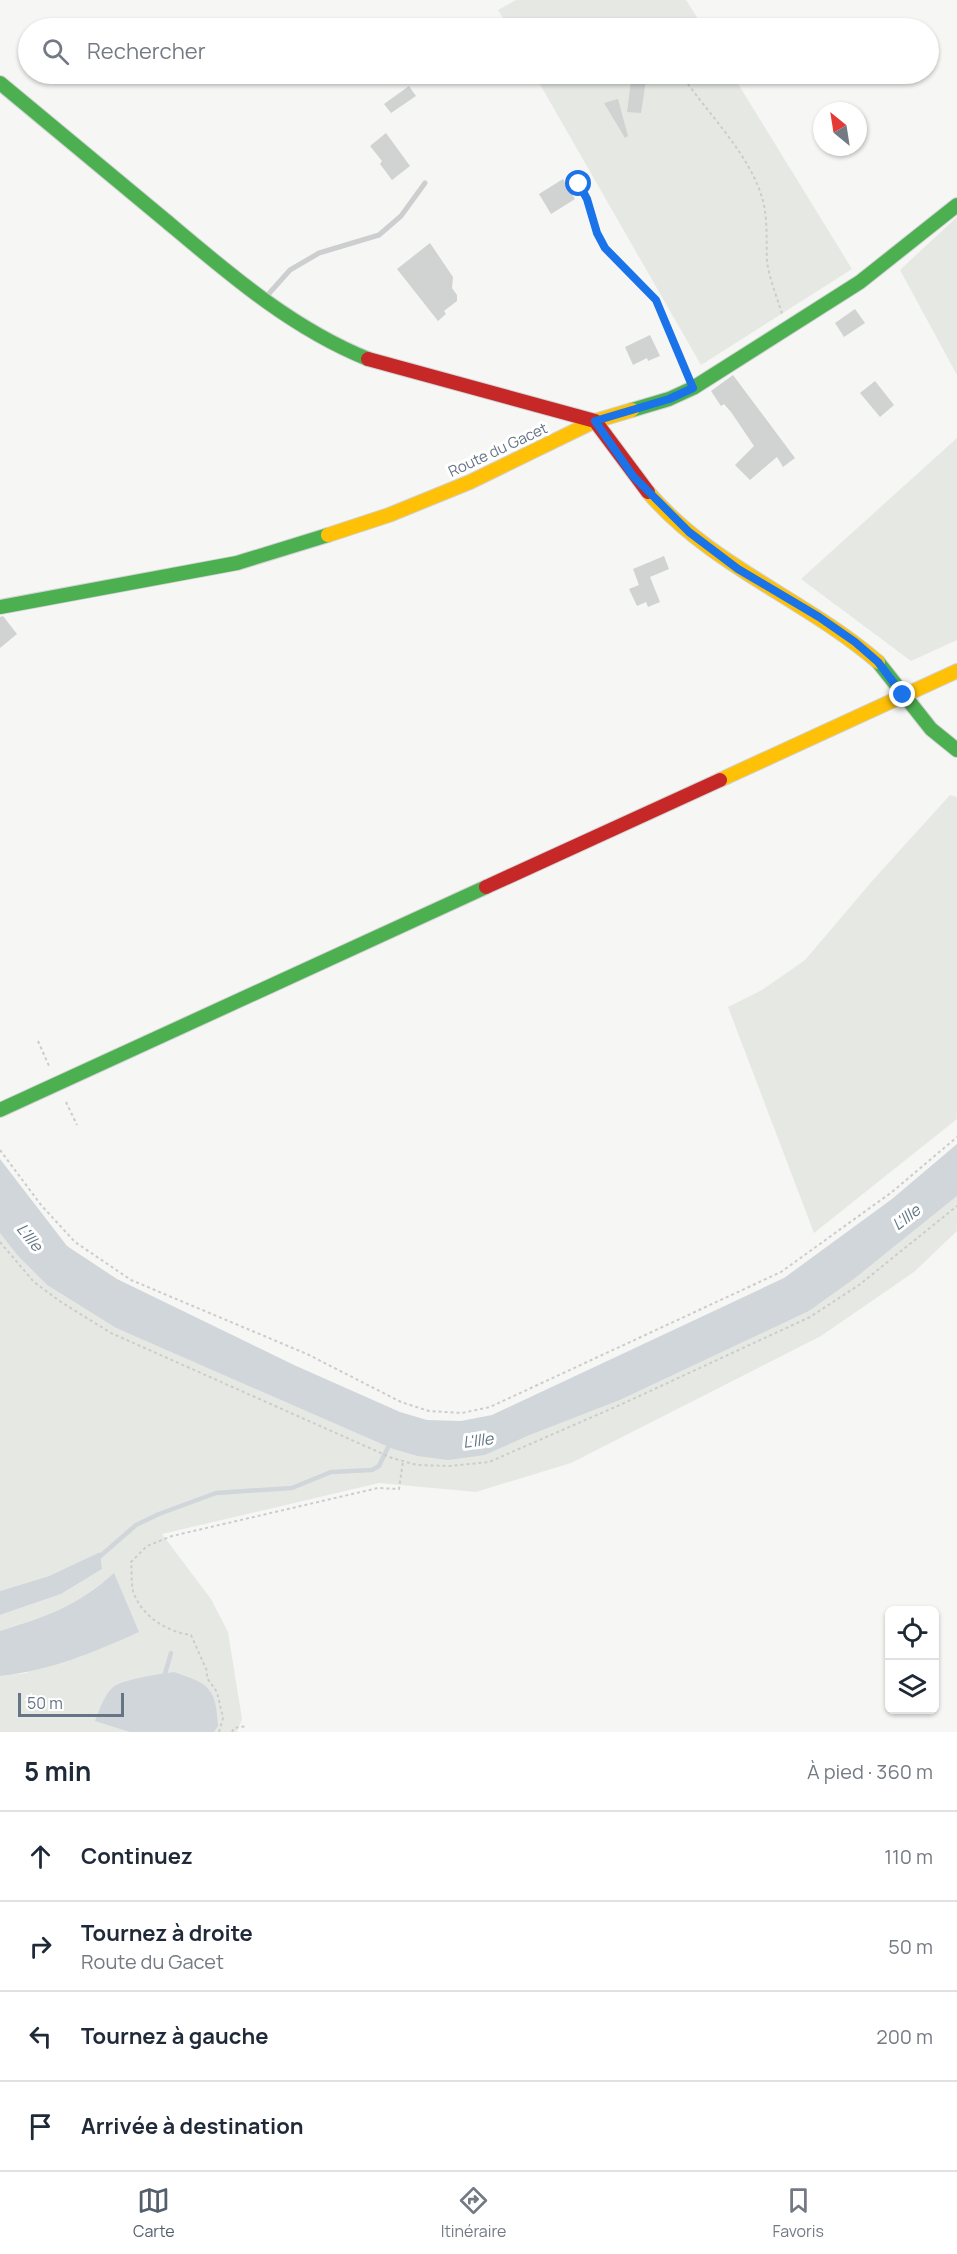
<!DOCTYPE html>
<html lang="fr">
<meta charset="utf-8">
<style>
body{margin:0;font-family:Manrope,sans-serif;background:#f6f6f7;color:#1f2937}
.controls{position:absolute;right:18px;bottom:18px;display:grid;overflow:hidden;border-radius:9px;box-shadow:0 2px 4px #0004}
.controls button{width:54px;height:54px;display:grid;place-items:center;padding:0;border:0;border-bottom:2px solid #e0e1e3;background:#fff;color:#1f2937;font:30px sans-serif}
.compass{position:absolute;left:813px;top:102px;width:54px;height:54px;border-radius:50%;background:#fff;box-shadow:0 2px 4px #0004;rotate:330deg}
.scale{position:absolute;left:18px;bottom:15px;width:106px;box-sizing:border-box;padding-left:6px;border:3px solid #657486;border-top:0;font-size:16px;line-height:21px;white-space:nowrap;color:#657486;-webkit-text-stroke:4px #fff;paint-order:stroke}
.stop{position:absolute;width:18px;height:18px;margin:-14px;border:4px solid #1a73e8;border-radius:50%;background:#fff}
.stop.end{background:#1a73e8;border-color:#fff;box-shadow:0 2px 6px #0008}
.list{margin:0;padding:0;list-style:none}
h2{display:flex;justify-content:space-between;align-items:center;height:78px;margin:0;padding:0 24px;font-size:26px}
h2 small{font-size:20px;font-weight:400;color:#747a83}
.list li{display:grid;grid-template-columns:39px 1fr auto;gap:18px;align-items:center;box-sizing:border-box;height:90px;padding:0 24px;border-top:2px solid #e0e1e3}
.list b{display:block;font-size:22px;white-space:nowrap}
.list p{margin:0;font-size:20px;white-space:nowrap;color:#747a83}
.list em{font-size:20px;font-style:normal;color:#747a83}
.icon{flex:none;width:33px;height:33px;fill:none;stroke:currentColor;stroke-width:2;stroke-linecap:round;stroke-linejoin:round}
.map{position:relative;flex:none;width:957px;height:1732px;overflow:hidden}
.search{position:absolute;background:#fff;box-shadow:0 2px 4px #0004;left:18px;right:18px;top:18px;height:66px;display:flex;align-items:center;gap:15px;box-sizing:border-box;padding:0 21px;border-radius:33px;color:#747a83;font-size:22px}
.sheet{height:438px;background:#fff}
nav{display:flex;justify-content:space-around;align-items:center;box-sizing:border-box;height:84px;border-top:2px solid #e0e1e3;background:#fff;font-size:16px;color:#747a83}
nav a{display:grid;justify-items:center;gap:3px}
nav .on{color:#555f6c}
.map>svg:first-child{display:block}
.green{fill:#e6e9e3}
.water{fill:#d0d6da}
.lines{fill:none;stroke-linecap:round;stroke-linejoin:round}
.stream{stroke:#d0d6da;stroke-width:4.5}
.building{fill:#d1d2d2}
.fast-casing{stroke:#d1d3d4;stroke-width:16}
.slow-casing{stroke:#d1d3d4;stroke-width:16}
.jam-casing{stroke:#d1d3d4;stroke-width:16}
.path{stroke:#cccccd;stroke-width:2;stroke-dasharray:3 3;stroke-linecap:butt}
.lane{stroke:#cdced0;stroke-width:5}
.fast{stroke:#4caf50;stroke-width:14}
.slow{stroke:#ffc107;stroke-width:14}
.jam{stroke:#c62828;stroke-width:14}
.route{stroke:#1a73e8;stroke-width:8}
.labels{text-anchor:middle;stroke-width:6;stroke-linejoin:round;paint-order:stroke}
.street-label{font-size:15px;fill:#657486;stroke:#fff}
.water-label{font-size:16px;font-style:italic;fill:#617682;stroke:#fff}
</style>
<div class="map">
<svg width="957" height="1732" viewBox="0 0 957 1732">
<rect width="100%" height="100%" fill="#f6f6f5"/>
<g class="green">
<path d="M516,0H686L704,28H509L498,10Z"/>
<path d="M534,74H732L852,269L701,365Z"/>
<path d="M957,217V375L900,270Z"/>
<path d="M957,438V640L911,661L801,579Z"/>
<path d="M950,795L957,797V1119L814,1233L728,1007L762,990L805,960L873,880Z"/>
<path d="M957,1196V1231L914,1272L821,1336L571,1463L476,1492L379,1483L162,1534L211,1599L228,1632L242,1719L237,1732H0V1676L27,1673L114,1573C76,1607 47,1616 0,1631V1615L61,1594L102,1569L100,1552L49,1576L0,1591V1233L17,1255L47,1285L116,1328L393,1449L417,1456L485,1455L530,1435L620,1400L809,1311L854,1279Z"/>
</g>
<g class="water">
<path d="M957,1144V1196L854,1279L809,1311L620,1400L530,1435L485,1455L448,1460L417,1456L393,1449L116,1328L47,1285L17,1255L0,1233V1159L67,1246L117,1279L294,1365L400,1412L427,1420L461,1421L492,1415L784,1278L892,1199Z"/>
<path d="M100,1552L102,1569L61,1594L0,1615V1591L49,1576Z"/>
<path d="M114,1573L139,1632C95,1652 49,1671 0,1676V1631C47,1616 76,1607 114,1573Z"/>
<path d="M174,1672C209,1684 216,1687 218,1726L214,1732H130L95,1721C99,1710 105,1694 113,1687C124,1679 160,1674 174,1672Z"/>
</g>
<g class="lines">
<g class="stream">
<path d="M97,1559L136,1525L159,1514L216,1493L292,1488L331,1472L372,1470L379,1466L391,1441"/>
<path d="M164,1677L171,1653"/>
</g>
</g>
<g class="building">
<path d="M632,74H650L646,80L641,113L627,112Z"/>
<path d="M409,86L416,96L391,113L384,104Z"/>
<path d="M618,99L628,136L625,138L604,103Z"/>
<path d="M386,133L410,166L392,180L380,164L382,161L370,146Z"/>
<path d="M563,179L575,199L551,214L539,194Z"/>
<path d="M430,243L453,277L452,288L457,295V301L444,311L446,314L438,321L397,269Z"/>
<path d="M855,309L865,323L844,337L835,323Z"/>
<path d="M650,335L660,356L648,361L647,358L633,365L625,347Z"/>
<path d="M733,375L795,458L783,467L777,457L750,480L735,465L754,446L731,412L724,404L721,406L711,391Z"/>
<path d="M875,381L894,405L880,417L860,393Z"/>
<path d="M664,556L669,569L650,577L660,602L648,607L646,602L637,606L629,589L639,585L633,569Z"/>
<path d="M3,616L17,634L0,648V617Z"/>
</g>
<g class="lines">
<defs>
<g id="fast">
<path d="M0,83C55,129 110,175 165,220C228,273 291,328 368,359"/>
<path d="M632,410L669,399L693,388L860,282L957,205"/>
<path d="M0,607L237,563L328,535"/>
<path d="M878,662L931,729L957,750"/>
<path d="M0,1110L486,887"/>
</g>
<g id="slow">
<path d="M648,492C711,566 805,599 878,662"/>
<path d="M328,535L389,515L470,482L595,421L632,410"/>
<path d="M720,780L957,671"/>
</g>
<g id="jam">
<path d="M368,359L595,421L648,492"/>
<path d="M486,887L720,780"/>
</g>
</defs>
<use href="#fast" class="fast-casing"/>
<use href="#slow" class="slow-casing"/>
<use href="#jam" class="jam-casing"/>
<g class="path">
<path d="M681,74C707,113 751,155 763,201C768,221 766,241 767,261C769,278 777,297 782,314"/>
<path d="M579,184L587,199L597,233L605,248L656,300L687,374"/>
<path d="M38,1041L49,1066"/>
<path d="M66,1102L77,1125"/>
<path d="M0,1150L41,1205L75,1242L131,1280L307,1354L401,1402L429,1411L462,1413L490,1407L781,1272L892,1192L957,1137"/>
<path d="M0,1242L34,1282L61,1302L111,1333L392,1458L417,1465L450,1466L489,1462L622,1404L810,1317L859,1285L957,1206"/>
<path d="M219,1732L223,1718L217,1692L207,1678V1671L191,1635C167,1632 141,1616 133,1591C131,1582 132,1571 131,1562L147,1546L172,1536L378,1488L399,1489L403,1461"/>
<path d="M232,1732L234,1728L247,1726"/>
</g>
<path class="lane" d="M265,298L290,270L319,253L379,235L401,216L425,183"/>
<use href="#fast" class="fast"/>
<use href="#slow" class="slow"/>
<use href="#jam" class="jam"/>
</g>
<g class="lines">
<path class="route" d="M579,184L587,199L597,233L605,248L656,300L693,388L669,399L595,421L633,476L689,532L738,569L819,617L855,642L878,662L903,695"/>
</g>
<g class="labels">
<g class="street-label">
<text transform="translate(498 450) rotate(-25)" y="5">Route du Gacet</text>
</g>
<g class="water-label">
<text transform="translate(906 1217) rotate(-38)" y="6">L'Ille</text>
<text transform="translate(30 1237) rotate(51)" y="6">L'Ille</text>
<text transform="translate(478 1440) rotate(-8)" y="6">L'Ille</text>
</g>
</g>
</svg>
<div class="controls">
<button><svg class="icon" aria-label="locate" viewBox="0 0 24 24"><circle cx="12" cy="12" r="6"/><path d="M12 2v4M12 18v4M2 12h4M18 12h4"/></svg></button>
<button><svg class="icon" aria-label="layers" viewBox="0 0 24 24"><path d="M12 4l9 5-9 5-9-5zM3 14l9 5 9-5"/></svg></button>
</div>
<svg class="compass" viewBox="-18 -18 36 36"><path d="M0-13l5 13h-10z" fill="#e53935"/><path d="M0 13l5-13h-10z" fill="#747a83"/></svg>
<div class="scale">50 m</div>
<div class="stop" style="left:579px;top:184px"></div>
<div class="stop end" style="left:903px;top:695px"></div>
<div class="search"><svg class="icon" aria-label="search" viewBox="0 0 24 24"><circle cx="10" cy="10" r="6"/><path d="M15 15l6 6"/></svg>Rechercher</div>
</div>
<section class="sheet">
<h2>5 min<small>À pied · 360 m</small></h2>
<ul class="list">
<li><svg class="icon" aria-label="ahead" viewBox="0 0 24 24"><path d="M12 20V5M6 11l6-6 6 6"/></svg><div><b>Continuez</b></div><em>110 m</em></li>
<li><svg class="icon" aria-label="right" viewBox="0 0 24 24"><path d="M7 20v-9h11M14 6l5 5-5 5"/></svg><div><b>Tournez à droite</b><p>Route du Gacet</p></div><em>50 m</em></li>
<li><svg class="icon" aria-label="left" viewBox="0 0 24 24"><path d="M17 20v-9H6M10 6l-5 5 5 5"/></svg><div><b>Tournez à gauche</b></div><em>200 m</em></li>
<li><svg class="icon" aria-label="arrive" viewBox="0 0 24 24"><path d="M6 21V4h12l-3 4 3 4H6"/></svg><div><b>Arrivée à destination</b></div></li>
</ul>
</section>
<nav>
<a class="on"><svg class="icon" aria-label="map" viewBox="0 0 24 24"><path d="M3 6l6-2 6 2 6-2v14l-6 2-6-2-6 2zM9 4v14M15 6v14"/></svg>Carte</a>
<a><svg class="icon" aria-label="directions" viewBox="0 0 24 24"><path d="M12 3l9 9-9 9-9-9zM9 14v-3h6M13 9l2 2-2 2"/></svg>Itinéraire</a>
<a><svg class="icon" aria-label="saved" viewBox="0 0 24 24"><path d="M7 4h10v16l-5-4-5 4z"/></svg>Favoris</a>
</nav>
